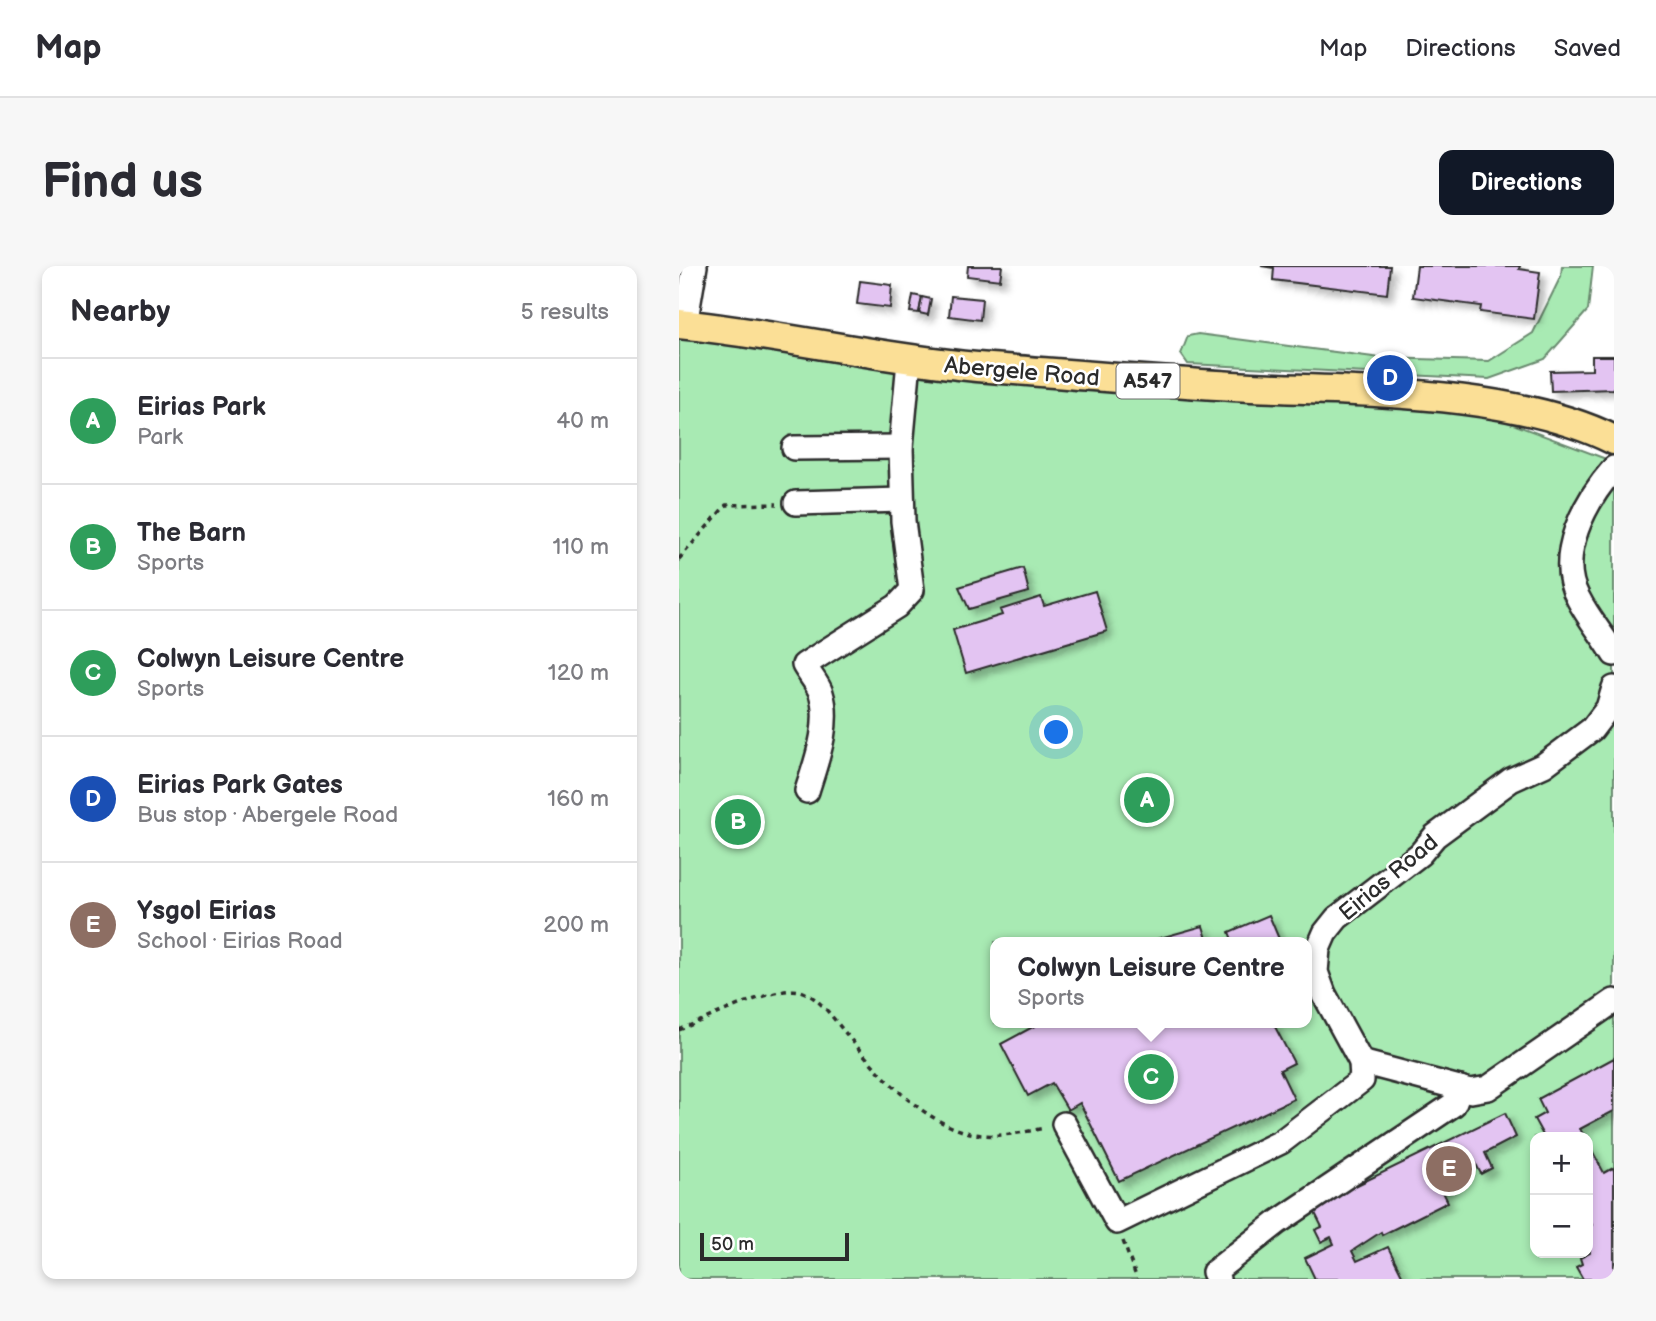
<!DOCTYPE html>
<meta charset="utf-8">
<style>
body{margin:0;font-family:"Balsamiq Sans",sans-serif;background:#f7f7f7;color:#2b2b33}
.controls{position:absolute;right:21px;bottom:21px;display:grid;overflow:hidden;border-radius:14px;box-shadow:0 4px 10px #0003}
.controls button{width:63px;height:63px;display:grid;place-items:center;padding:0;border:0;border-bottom:2px solid #e1e1e2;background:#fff;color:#2b2b33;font:35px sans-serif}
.scale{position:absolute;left:21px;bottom:18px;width:149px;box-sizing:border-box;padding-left:7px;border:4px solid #2b2b2b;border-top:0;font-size:19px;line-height:24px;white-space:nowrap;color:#2b2b2b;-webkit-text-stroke:5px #fff;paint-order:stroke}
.you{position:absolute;left:378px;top:467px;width:24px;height:24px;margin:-18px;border:5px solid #fff;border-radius:50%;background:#1a73e8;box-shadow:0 0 0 10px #1a73e833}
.badge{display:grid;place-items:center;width:46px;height:46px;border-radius:50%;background:#111827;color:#fff;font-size:23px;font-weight:700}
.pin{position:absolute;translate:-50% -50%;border:4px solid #fff;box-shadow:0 2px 7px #0006}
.popup{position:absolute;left:311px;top:671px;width:322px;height:91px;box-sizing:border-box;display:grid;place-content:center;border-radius:14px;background:#fff;filter:drop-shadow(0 2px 5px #0005);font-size:23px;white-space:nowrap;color:#7c7c81}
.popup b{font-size:26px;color:#2b2b33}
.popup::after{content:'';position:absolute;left:50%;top:100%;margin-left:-14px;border:14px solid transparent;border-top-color:#fff}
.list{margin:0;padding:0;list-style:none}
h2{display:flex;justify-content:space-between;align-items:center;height:91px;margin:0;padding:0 28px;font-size:30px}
h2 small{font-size:23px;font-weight:400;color:#7c7c81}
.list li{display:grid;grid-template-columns:46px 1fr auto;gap:21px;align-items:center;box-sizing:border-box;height:126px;padding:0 28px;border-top:2px solid #e1e1e2}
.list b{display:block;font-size:26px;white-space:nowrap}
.list p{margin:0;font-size:23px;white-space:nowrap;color:#7c7c81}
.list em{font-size:23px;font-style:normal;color:#7c7c81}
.map{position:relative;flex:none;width:935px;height:1013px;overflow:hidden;border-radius:14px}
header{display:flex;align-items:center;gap:42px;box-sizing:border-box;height:98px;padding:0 35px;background:#fff;border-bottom:2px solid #e1e1e2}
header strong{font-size:33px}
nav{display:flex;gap:38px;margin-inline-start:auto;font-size:24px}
.intro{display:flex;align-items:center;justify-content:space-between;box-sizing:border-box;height:168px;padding:0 42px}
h1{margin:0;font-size:49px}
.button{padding:18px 32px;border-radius:14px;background:#111827;color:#fff;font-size:24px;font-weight:700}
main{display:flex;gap:42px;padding:0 42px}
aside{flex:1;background:#fff;border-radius:14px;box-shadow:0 4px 10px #0003}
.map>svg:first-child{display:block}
.green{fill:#a8eab3;stroke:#6a8a6f;stroke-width:2;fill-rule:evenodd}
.building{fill:#e3c4f2;stroke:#2b2b2b;stroke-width:2;filter:url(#shadow)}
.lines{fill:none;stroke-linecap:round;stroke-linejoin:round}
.minor-casing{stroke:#2b2b2b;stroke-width:28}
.major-casing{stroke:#2b2b2b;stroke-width:33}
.path{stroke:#2b2b2b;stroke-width:3.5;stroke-dasharray:5 5;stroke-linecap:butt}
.minor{stroke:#fff;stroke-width:23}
.major{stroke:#fbdf96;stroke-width:28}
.labels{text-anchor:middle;stroke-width:5;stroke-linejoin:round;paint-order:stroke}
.shield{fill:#fff;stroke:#6b6b6b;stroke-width:2}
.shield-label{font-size:21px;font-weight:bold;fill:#2b2b2b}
.street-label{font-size:23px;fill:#2b2b2b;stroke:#fff}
</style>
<header>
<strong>Map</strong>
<nav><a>Map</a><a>Directions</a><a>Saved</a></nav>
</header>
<div class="intro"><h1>Find us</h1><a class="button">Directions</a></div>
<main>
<aside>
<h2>Nearby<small>5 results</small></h2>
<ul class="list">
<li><span class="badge" style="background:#2e9e5b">A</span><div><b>Eirias Park</b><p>Park</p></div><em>40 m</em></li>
<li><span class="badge" style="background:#2e9e5b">B</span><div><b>The Barn</b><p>Sports</p></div><em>110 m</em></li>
<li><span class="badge" style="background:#2e9e5b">C</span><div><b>Colwyn Leisure Centre</b><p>Sports</p></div><em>120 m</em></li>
<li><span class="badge" style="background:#1a4fb4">D</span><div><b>Eirias Park Gates</b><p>Bus stop · Abergele Road</p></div><em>160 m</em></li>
<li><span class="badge" style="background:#8d6e63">E</span><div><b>Ysgol Eirias</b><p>School · Eirias Road</p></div><em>200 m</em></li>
</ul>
</aside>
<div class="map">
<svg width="935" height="1013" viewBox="0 0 935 1013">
<defs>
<filter id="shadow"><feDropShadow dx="5.5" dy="5.5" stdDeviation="3.5" flood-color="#0004"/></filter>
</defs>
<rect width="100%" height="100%" fill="#fff"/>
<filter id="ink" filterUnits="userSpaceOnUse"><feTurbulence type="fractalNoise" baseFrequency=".0143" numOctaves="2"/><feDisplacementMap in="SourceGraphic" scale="14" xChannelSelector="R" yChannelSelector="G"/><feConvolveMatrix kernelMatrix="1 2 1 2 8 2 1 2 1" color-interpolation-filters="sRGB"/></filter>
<g filter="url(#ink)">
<g class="green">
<path d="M883,0H914L909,44L866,93L810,113L509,98L502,88L509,70L519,68L702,92L810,95L854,67L882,10Z"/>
<path d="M0,60L473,116L711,112L935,196V1013H0ZM316,676H628V757H316ZM856,871H909V987H856Z"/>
</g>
<g class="building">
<path d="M289,0H323L321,14L288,10Z"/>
<path d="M582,0H711L708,28L594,14L595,2Z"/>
<path d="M738,0H841L840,3L861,6L855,53L801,46L802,40L734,31Z"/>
<path d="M181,15L213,19L211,42L178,38Z"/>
<path d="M234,29L243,31L240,47L231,46Z"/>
<path d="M272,30L303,33L301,54L270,50Z"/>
<path d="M243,31L252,33L249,49L240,47Z"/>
<path d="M913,90H935V123L872,125L871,105L913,104Z"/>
<path d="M344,302L350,326L290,343L280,321Z"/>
<path d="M416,325L428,365L287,407L274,364L323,349L321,344L362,331L365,340Z"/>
<path d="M590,649L600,673L593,676H554L550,666Z"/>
<path d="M524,660L529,676H467Z"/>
<path d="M361,757H594L615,797L601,804L615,833L440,915L401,837L389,844L373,817L349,830L322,778Z"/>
<path d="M935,792V845L901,863L906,871H865L855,853L866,847L859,833Z"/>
<path d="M826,847L837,871L806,887L813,902L802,908L793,890L764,904L772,922L764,926L769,936L703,969L702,966L673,985L678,995L709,981L725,1013H636L626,992L655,978L652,971L642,976L636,964L643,961L633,941Z"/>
<path d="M909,877L925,907L934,902L935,905V1013H904L897,1001L903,998L901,992L911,987L909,962L913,959L909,952Z"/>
</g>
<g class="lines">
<defs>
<g id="minor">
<path d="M6,59L16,0"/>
<path d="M115,182L222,181"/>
<path d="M935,202C906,235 876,290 899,332C909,352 924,369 935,388"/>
<path d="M117,237L223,234"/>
<path d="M935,422L929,442L913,463L865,499L832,514L756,570L741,588L658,652L646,667L639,683L637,706L645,728L682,796L792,825L809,822L935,735"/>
<path d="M128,525C137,496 152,458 142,427C139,418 130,408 125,399L218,340L233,324L224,255L222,181L230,95"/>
<path d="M385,858L438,956L602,876L683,814L682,796"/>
<path d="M539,1013L535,1006L599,956L775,838L781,822"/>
</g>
<path id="major" d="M0,58C100,68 198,92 298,101C389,108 480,116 572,121C683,126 835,124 935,174"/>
</defs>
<use href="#minor" class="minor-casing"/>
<use href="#major" class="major-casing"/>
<g class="path">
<path d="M0,293L47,239L98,238"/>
<path d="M0,764C25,754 98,719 121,725C139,730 153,751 164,764C198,805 245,862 302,869C324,871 344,866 366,862"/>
<path d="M444,975L458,1013"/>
</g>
<use href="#minor" class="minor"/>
<use href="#major" class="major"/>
</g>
</g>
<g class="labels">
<rect class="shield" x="437.5" y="97.5" width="63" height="35" rx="5"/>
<g class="shield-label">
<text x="469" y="122">A547</text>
</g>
<g class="street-label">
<text transform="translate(343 105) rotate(5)" y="8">Abergele Road</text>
<text transform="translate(709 611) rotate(-40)" y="8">Eirias Road</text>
</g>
</g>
</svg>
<div class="controls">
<button>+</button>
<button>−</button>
</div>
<div class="scale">50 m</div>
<div class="you"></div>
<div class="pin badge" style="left:468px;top:534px;background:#2e9e5b">A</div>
<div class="pin badge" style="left:59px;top:556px;background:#2e9e5b">B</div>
<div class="pin badge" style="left:472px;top:811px;background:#2e9e5b">C</div>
<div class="popup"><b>Colwyn Leisure Centre</b>Sports</div>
<div class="pin badge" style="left:711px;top:112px;background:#1a4fb4">D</div>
<div class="pin badge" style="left:770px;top:903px;background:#8d6e63">E</div>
</div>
</main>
